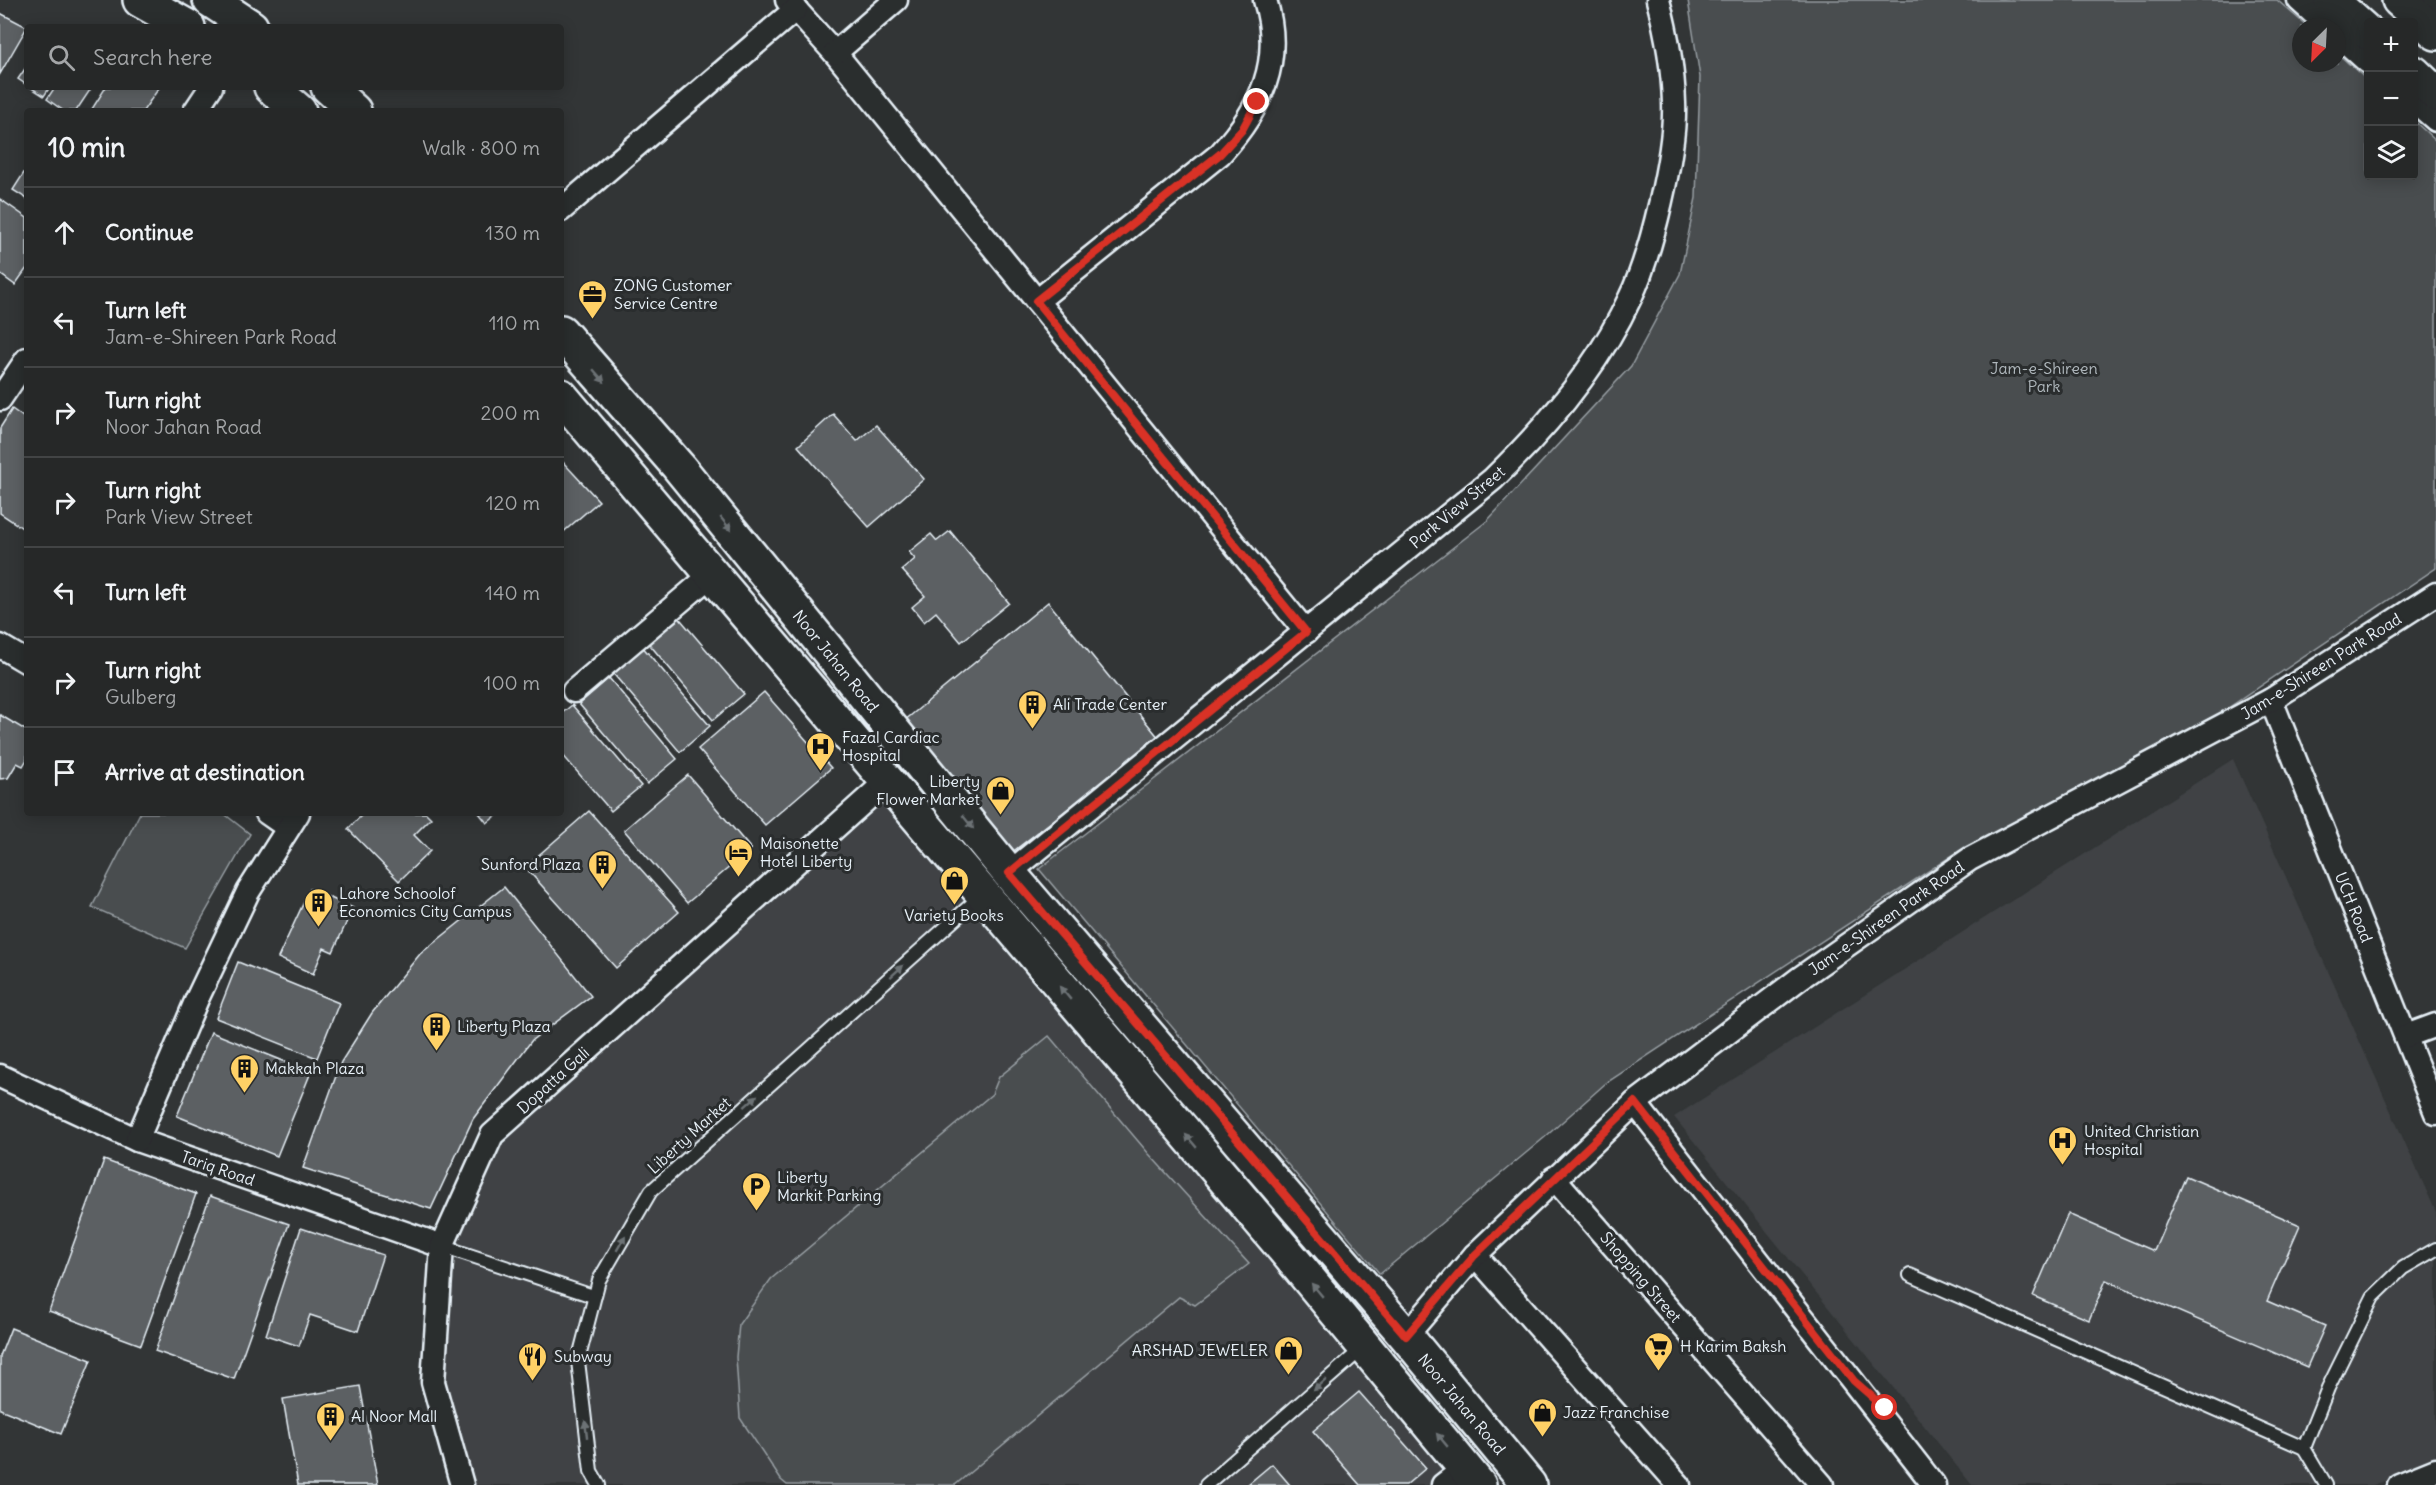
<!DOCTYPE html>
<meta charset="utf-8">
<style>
body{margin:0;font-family:Delius,sans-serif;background:#2e3030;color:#f1f3f6}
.controls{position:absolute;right:18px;top:18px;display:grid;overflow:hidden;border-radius:6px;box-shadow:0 3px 15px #0003}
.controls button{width:54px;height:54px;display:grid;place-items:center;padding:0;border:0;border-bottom:2px solid #424445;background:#262828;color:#f1f3f6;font:30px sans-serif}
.compass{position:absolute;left:2292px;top:18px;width:54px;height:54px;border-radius:50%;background:#262828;box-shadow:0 3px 15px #0003;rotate:204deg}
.stop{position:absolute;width:18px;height:18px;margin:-14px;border:4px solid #d93025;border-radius:50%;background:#fff}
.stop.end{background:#d93025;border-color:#fff;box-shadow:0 2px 6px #0008}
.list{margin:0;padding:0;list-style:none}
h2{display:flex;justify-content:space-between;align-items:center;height:78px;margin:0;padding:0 24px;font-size:26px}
h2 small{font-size:20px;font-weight:400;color:#a4a6a8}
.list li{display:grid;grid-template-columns:39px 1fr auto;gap:18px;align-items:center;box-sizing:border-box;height:90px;padding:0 24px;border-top:2px solid #424445}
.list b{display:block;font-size:22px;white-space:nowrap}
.list p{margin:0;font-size:20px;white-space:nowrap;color:#a4a6a8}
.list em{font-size:20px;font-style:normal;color:#a4a6a8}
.icon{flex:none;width:33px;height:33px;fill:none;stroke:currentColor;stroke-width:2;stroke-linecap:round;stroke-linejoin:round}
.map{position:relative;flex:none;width:2436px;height:1485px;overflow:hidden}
.search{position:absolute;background:#262828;box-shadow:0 3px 15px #0003;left:24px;top:24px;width:540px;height:66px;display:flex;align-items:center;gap:15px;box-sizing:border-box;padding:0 21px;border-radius:6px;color:#a4a6a8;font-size:22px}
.panel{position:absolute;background:#262828;box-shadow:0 3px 15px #0003;left:24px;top:108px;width:540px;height:708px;border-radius:6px}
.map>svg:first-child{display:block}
.built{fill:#3f4244}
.green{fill:#494d4f;stroke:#989fa4;stroke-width:1.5}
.building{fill:#5c6063;stroke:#e8f1f8;stroke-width:1.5}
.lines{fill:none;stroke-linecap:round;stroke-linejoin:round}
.lane-casing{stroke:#e8f1f8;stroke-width:16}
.street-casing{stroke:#e8f1f8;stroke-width:27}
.secondary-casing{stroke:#e8f1f8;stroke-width:38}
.lane{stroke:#2a2d2e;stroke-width:12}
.street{stroke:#2a2d2e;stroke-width:22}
.secondary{stroke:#2a2d2e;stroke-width:33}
.oneway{fill:#6c7275}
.route{stroke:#d93025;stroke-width:8}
.labels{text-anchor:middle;stroke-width:6;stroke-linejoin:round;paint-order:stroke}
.poi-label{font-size:16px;fill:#e8f1f8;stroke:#2a2d2e;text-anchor:start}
.park-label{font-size:16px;fill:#b0b8bd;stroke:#2a2d2e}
.street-label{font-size:16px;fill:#e8f1f8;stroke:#2a2d2e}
</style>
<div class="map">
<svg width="2436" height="1485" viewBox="0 0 2436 1485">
<rect width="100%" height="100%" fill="#323536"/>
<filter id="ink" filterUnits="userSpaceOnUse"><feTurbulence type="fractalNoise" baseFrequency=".0167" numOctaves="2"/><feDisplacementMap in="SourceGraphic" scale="12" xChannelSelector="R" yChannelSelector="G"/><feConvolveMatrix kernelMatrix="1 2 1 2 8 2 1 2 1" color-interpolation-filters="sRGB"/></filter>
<g filter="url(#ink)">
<g class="built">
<path d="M2233,759L2436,1212V1463L2373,1485H1972L1674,1117Z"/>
<path d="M884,786L1465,1468L1443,1485H462L433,1382L442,1246L492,1135Z"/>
</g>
<g class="green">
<path d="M1688,0H2277L2308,27H2301V63H2337V53L2368,81V176H2414V121L2436,141V568L2222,712L1959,851L1606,1083L1544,1138L1380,1274L1039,869L1487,521L1631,366L1680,274L1696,198L1700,77Z"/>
<path d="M140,813H223L250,834L185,948L92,907Z"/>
<path d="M1049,1036L1149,1154L1249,1264L1195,1305L1179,1297L955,1485H787L781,1480L740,1418L736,1357L739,1324L771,1279L992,1094L999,1077Z"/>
</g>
<g class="building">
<path d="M0,13L27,27L0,74Z"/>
<path d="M27,66V85L18,79Z"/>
<path d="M30,87H50L44,96Z"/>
<path d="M55,87H92L76,111H64L47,99Z"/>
<path d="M106,87H158L159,88L143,111H95L92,109Z"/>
<path d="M27,168V199L13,190Z"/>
<path d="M0,199L27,218V268L15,285L0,274Z"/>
<path d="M12,409L27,420V531L0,513V428Z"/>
<path d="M833,414L857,441L876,425L924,479L869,527L798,446Z"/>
<path d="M561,460L599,501L561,534Z"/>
<path d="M950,531L1009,603L961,642L936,612L924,622L912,607L925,596L902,570L915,559L909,552L931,534L937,541Z"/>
<path d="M1048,602L1159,738L1011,853L904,721Z"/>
<path d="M675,613L744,694L713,720L645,639Z"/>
<path d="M641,645L710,726L680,752L611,671Z"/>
<path d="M609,678L677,759L647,784L579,704Z"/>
<path d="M764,692L831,768L765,825L698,749Z"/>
<path d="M572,705L641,786L611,811L561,753V714Z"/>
<path d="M0,715L27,731V759L23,766L17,763L8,778L0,779Z"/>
<path d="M688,775L751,849L687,903L624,830Z"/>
<path d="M589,811L679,912L616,968L525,867Z"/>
<path d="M364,813H426L431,818L414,835L430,851L399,881L348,829Z"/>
<path d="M479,813H500L487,823Z"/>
<path d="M504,887L591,996L532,1040L473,1119L431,1209L303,1168L341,1062L372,1013L420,954Z"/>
<path d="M310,889L353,908L333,952L324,948L313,974L278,958Z"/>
<path d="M238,962L339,1003L317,1058L216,1018Z"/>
<path d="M211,1032L311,1072L277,1156L177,1116Z"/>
<path d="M104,1160L196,1194L141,1345L49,1311Z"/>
<path d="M2186,1176L2300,1225L2267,1301L2325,1326L2307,1367L2106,1280L2089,1320L2033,1296L2068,1214L2154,1251Z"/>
<path d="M210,1196L289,1224L234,1379L155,1351Z"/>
<path d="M301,1228L383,1255L358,1331L310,1315L299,1346L266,1335Z"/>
<path d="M11,1328L91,1360L61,1434L0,1409V1356Z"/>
<path d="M360,1386L378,1485H298L283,1399Z"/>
<path d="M1359,1392L1426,1468L1406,1485H1360L1313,1431Z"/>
<path d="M1272,1464L1290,1485H1247Z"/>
</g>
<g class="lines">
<defs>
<g id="lane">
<path d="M442,1246L593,1296"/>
<path d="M1910,1275L2304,1448"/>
<path d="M599,1485L591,1471L578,1361L599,1280L651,1191L982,895"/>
<path d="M1206,1485L1363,1348"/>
<path d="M2326,1485L2304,1448L2328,1388L2373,1297L2403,1268L2436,1249"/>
</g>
<g id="street">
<path d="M787,0L835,53L1306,632"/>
<path d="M2299,0L2329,27"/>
<path d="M2431,0L2436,4"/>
<path d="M2337,34L2368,62"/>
<path d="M835,53L896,0"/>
<path d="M2414,101L2436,120"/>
<path d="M195,111L211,87"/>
<path d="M561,210L796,9"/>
<path d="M1037,301L1220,154C1261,109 1284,61 1265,0"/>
<path d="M0,399L27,359"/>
<path d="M0,646L27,662"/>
<path d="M574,691L711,575"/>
<path d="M2271,700L2436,1113"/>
<path d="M267,813L287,827"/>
<path d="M1009,873L1493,479C1547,427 1598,367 1630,298C1651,255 1676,151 1674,103C1673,69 1667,34 1658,0"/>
<path d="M2406,1036L2436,1025"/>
<path d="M0,1076L137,1140L442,1246"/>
<path d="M1635,1103L1934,1485"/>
<path d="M137,1140L197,999L248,892L298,813"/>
<path d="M1554,1178L1822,1485"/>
<path d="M1475,1255L1679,1485"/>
<path d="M1406,1336L1475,1255L1635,1103L1800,978L1970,859L2271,700L2436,594"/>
<path d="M462,1485L433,1382L442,1246L492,1135L887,781"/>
<path d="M1443,1485L1465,1468"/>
<path d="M2399,1485L2436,1470"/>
</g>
<g id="secondary">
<path d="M140,0L188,27"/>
<path d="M210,0L251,27"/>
<path d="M2331,0L2368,33"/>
<path d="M2399,0L2436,33"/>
<path d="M2414,73L2436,94"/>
<path d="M271,87L299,111"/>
<path d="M328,87L354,111"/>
<path d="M561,332L678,466L1009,873L1406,1336L1529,1485"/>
<path d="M561,396L1288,1254L1479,1485"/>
</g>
</defs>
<use href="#lane" class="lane-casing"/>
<use href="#street" class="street-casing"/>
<use href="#secondary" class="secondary-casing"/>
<use href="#lane" class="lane"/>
<use href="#street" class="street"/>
<use href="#secondary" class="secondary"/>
</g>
<defs><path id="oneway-solid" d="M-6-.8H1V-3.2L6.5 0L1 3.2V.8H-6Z" transform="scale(1.5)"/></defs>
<g class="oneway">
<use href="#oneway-solid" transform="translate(599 376) rotate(49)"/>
<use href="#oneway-solid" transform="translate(726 524) rotate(51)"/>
<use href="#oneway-solid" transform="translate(968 822) rotate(51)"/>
<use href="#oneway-solid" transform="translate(897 971) rotate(-42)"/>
<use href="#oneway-solid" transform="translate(1065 993) rotate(-130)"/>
<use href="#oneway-solid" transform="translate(751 1101) rotate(-42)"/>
<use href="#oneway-solid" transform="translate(1191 1141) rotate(-130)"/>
<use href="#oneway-solid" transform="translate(621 1243) rotate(-60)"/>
<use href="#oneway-solid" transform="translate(1317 1290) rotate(-130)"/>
<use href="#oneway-solid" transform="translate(1320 1385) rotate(139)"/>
<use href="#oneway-solid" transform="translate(586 1429) rotate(-97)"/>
<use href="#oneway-solid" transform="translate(1442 1440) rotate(-130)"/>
</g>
</g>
<g class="lines" filter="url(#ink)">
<path class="route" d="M1257,102L1242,130L1220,154L1036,301L1306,632L1009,873L1406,1336L1475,1255L1635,1102L1854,1381L1885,1408"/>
</g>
<defs>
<symbol id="office-pin" viewBox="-11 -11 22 30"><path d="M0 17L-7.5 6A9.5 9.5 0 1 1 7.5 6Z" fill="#ffd166" stroke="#2a2d2e"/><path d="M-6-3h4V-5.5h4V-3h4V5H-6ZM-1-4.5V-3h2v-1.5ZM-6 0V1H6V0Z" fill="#111"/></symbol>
<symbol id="building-pin" viewBox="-11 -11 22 30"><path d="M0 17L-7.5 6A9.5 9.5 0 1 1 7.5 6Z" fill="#ffd166" stroke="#2a2d2e"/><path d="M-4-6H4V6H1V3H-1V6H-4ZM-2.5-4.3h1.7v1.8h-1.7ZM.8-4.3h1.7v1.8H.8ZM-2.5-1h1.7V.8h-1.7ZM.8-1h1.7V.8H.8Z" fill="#111"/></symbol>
<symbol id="hospital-pin" viewBox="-11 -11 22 30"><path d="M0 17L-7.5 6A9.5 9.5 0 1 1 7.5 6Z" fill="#ffd166" stroke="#2a2d2e"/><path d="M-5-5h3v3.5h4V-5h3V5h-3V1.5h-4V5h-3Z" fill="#111"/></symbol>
<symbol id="shop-pin" viewBox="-11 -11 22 30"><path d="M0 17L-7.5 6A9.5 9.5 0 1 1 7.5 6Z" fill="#ffd166" stroke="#2a2d2e"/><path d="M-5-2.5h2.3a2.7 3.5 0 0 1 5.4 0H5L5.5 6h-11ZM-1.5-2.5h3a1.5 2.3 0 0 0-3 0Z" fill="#111"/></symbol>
<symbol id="hotel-pin" viewBox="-11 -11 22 30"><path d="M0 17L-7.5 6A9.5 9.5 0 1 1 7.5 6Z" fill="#ffd166" stroke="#2a2d2e"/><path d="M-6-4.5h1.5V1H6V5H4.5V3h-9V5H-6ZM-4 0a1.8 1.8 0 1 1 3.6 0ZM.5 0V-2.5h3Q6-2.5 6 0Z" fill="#111"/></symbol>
<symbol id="parking-pin" viewBox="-11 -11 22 30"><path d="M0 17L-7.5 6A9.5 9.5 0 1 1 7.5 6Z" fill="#ffd166" stroke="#2a2d2e"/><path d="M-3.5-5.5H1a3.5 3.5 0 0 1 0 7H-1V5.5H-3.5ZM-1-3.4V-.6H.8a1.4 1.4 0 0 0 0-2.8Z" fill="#111"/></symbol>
<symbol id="supermarket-pin" viewBox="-11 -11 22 30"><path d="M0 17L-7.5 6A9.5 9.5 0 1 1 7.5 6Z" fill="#ffd166" stroke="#2a2d2e"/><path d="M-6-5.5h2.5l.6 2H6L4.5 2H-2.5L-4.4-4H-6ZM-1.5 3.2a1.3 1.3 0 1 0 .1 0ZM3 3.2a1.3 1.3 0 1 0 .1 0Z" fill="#111"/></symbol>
<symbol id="restaurant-pin" viewBox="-11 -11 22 30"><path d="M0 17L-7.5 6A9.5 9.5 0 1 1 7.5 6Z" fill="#ffd166" stroke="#2a2d2e"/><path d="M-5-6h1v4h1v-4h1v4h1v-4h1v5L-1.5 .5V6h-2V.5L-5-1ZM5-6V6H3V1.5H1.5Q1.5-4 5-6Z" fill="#111"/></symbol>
</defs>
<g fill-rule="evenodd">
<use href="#office-pin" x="576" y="278" width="33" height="45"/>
<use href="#building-pin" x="1016" y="688" width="33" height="45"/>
<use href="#hospital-pin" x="804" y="730" width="33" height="45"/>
<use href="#shop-pin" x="984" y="774" width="33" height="45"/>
<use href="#hotel-pin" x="722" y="836" width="33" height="45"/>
<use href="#building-pin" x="586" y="848" width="33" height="45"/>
<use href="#shop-pin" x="938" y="864" width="33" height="45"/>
<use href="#building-pin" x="302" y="886" width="33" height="45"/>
<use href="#building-pin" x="420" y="1010" width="33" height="45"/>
<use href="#building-pin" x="228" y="1052" width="33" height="45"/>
<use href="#hospital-pin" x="2046" y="1124" width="33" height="45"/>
<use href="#parking-pin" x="740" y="1170" width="33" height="45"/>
<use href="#supermarket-pin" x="1642" y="1330" width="33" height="45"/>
<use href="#shop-pin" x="1272" y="1334" width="33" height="45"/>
<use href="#restaurant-pin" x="516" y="1340" width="33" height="45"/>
<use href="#shop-pin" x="1526" y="1396" width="33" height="45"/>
<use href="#building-pin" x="314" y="1400" width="33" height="45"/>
</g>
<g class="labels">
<g class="poi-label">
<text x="614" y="291">ZONG Customer<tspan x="614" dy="18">Service Centre</tspan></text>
<text x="1053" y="710">Ali Trade Center</text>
<text x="842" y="743">Fazal Cardiac<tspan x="842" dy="18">Hospital</tspan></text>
<text x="980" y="787" text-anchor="end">Liberty<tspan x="980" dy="18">Flower Market</tspan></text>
<text x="760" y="849">Maisonette<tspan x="760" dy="18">Hotel Liberty</tspan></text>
<text x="581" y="870" text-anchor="end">Sunford Plaza</text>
<text x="339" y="899">Lahore Schoolof<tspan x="339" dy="18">Economics City Campus</tspan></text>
<text x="954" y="921" text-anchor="middle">Variety Books</text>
<text x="457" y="1032">Liberty Plaza</text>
<text x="265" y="1074">Makkah Plaza</text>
<text x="2084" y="1137">United Christian<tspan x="2084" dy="18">Hospital</tspan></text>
<text x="777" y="1183">Liberty<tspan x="777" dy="18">Markit Parking</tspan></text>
<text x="1680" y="1352">H Karim Baksh</text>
<text x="1268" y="1356" text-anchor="end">ARSHAD JEWELER</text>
<text x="554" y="1362">Subway</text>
<text x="1563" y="1418">Jazz Franchise</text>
<text x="351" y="1422">Al Noor Mall</text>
</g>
<g class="park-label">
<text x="2044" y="374">Jam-e-Shireen<tspan x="2044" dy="18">Park</tspan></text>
</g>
<g class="street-label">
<text transform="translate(1457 507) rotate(-40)" y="6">Park View Street</text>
<text transform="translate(836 661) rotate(51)" y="6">Noor Jahan Road</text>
<text transform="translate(2321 666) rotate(-32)" y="6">Jam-e-Shireen Park Road</text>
<text transform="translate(2354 907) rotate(68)" y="6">UCH Road</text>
<text transform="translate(1886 918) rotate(-35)" y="6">Jam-e-Shireen Park Road</text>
<text transform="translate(553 1080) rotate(-42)" y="6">Dopatta Gali</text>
<text transform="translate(689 1135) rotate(-42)" y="6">Liberty Market</text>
<text transform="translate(218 1168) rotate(19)" y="6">Tariq Road</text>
<text transform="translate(1641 1277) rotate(49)" y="6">Shopping Street</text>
<text transform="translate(1462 1404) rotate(50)" y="6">Noor Jahan Road</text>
</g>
</g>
</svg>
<div class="controls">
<button>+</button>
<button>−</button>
<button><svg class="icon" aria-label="layers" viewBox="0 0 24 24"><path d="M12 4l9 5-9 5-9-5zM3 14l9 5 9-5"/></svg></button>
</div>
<svg class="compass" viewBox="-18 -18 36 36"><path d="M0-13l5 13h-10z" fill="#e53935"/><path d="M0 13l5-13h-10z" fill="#a4a6a8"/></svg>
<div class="stop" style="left:1885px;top:1408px"></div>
<div class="stop end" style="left:1257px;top:102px"></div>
<div class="search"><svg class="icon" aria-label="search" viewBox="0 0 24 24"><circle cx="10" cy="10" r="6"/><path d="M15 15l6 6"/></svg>Search here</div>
<section class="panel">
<h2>10 min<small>Walk · 800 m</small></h2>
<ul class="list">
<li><svg class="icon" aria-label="ahead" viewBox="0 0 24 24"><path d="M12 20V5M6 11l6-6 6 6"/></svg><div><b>Continue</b></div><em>130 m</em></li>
<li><svg class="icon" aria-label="left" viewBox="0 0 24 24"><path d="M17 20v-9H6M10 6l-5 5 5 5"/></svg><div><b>Turn left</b><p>Jam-e-Shireen Park Road</p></div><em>110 m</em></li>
<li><svg class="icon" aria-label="right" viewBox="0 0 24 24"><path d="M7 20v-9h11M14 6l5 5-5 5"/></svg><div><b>Turn right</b><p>Noor Jahan Road</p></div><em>200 m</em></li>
<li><svg class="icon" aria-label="right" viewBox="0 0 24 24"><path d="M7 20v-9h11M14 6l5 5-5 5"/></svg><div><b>Turn right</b><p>Park View Street</p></div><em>120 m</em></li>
<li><svg class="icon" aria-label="left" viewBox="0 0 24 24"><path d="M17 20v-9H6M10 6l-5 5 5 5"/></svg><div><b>Turn left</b></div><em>140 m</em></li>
<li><svg class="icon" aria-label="right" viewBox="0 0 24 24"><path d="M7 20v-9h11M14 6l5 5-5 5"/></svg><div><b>Turn right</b><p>Gulberg</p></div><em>100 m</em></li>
<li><svg class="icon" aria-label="arrive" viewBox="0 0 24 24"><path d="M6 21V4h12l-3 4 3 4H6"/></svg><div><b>Arrive at destination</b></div></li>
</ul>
</section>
</div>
